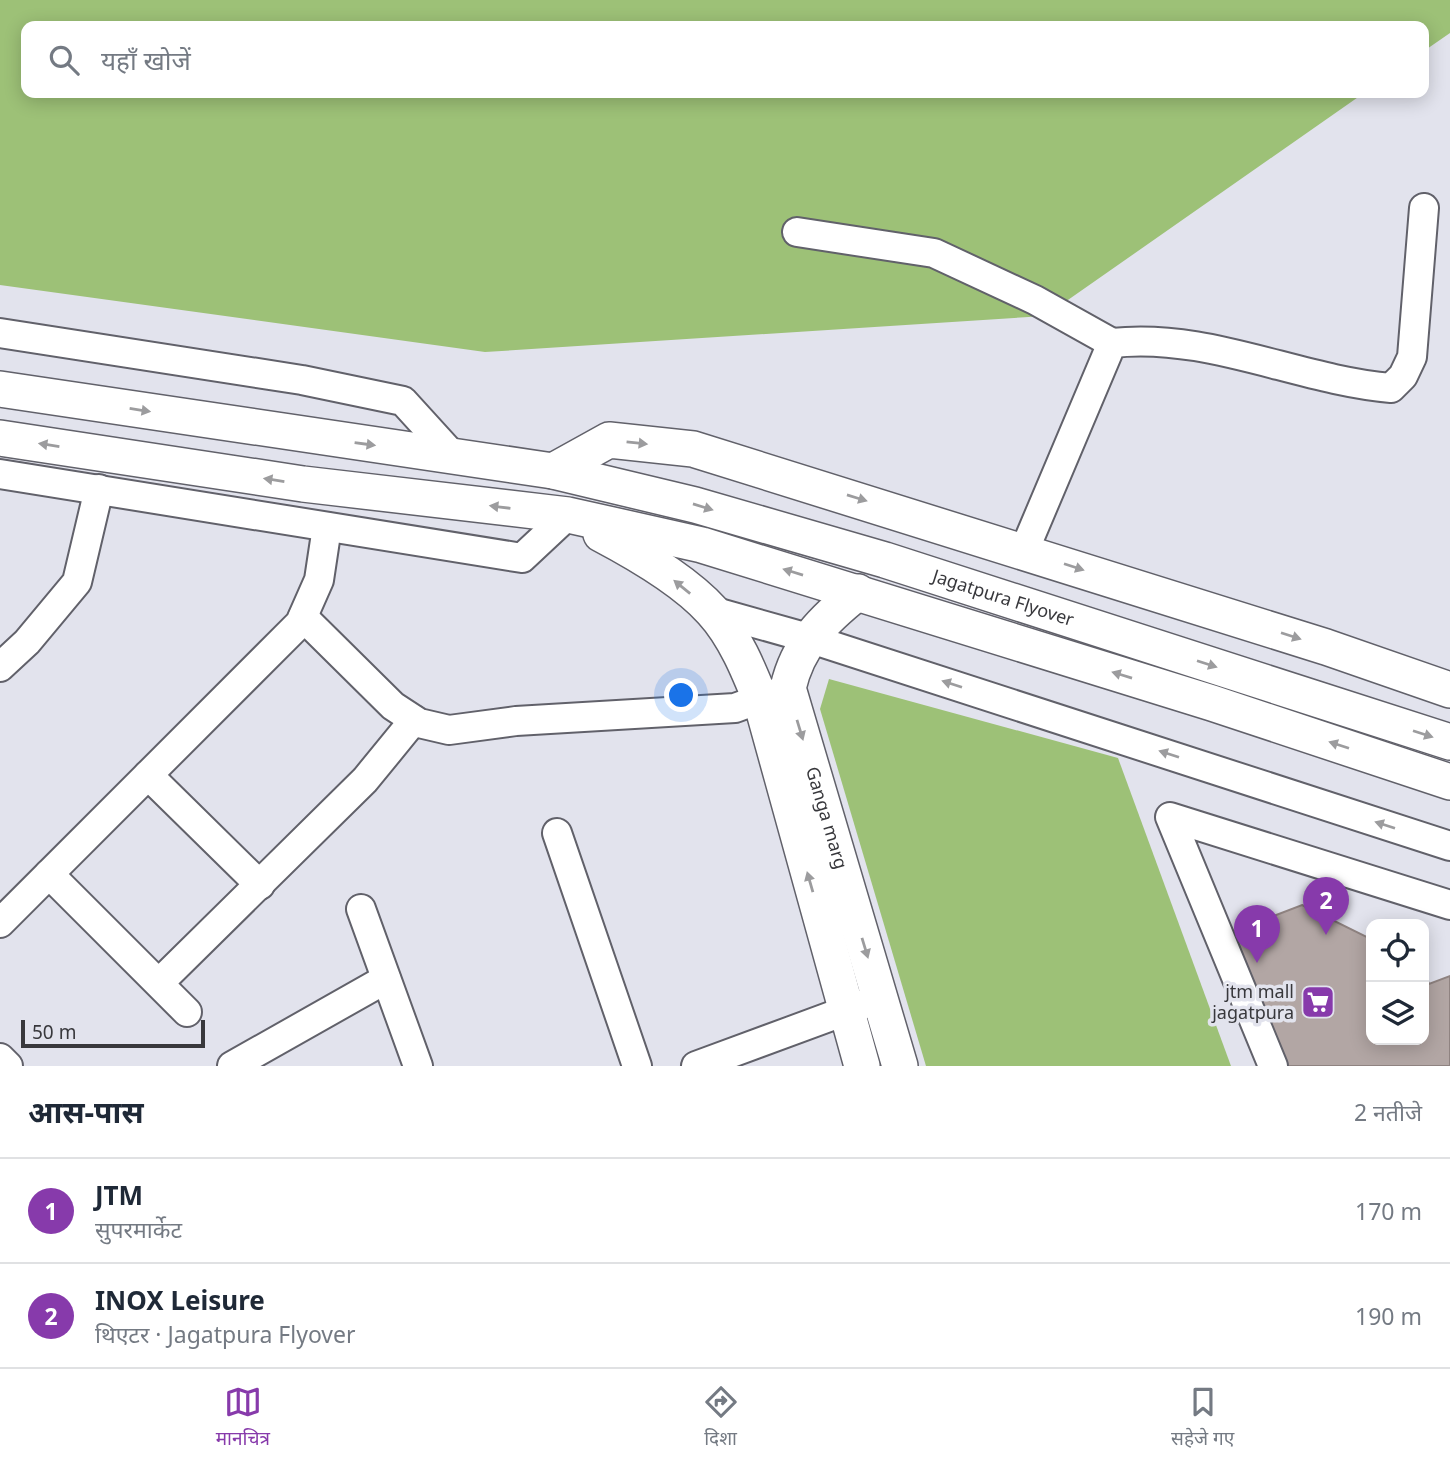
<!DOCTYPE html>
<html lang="hi">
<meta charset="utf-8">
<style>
body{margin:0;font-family:"Noto Sans","Noto Sans Devanagari",sans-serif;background:#f2f2f3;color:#1f2937}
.controls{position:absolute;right:21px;bottom:21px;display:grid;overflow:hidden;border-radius:14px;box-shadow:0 4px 18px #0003}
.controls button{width:63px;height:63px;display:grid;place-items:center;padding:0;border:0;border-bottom:2px solid #e0e1e3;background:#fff;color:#1f2937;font:35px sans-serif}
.scale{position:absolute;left:21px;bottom:18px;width:184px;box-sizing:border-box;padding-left:7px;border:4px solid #38383c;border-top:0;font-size:19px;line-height:24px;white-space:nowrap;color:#38383c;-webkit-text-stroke:5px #e2e3ed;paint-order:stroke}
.you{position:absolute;left:682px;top:696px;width:24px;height:24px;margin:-18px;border:5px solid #fff;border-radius:50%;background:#1a73e8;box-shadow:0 0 0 10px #1a73e833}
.badge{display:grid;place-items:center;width:46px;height:46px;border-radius:50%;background:#873aab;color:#fff;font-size:23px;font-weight:700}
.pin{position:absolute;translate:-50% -58px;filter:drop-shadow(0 2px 4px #0008)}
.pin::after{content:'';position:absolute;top:37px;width:24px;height:21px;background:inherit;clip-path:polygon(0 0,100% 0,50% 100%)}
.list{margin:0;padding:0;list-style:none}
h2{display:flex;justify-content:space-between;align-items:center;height:91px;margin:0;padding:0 28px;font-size:30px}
h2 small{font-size:23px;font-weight:400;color:#747a83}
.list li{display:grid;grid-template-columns:46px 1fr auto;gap:21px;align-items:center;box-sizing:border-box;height:105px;padding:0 28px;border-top:2px solid #e0e1e3}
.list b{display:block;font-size:26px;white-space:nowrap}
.list p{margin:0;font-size:23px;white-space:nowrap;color:#747a83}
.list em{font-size:23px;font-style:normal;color:#747a83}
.icon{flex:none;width:38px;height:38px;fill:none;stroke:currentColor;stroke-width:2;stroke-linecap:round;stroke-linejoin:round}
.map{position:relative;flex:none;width:1450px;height:1066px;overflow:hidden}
.search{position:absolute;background:#fff;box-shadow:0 4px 18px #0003;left:21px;right:21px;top:21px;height:77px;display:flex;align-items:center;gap:18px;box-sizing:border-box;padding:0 24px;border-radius:14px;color:#747a83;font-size:26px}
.sheet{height:301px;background:#fff}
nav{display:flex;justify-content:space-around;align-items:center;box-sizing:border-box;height:98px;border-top:2px solid #e0e1e3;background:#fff;font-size:19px;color:#747a83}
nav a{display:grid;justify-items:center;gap:4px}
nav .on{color:#873aab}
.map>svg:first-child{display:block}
.green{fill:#9dc177}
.building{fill:#b2a6a4;stroke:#8f8381;stroke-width:2}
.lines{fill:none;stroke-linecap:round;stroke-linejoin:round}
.minor-casing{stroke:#61616a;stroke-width:32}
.major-casing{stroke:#61616a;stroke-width:38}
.minor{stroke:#fff;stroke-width:28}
.major{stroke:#fff;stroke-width:35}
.oneway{fill:#9c9c9e}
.labels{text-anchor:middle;stroke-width:7;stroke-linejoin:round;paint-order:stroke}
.street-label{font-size:18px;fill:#38383c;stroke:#e2e3ed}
.poi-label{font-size:18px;fill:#38383c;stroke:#e2e3ed;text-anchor:end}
</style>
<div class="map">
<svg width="1450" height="1066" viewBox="0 0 1450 1066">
<rect width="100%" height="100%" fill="#e2e3ed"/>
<g class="green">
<path d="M0,0H1450V33L1424,51V26H26V93H1364L1045,316L485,352L0,285Z"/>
<path d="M829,679L1118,758L1231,1066H926L820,709Z"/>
</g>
<path class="building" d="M1302,905L1371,939V1040H1424V970L1429,984L1450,976V1066H1282L1230,933Z"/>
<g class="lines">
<defs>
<g id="minor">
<path d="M797,232L934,253L1035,300L1112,343"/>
<path d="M0,333L302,380L403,401L454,457"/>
<path d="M0,474L522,558L568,515"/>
<path d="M1024,551L1112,343C1207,332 1298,380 1391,388L1403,376L1412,357L1424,208"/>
<path d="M712,611L808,638L1450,846"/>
<path d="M303,617L393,706L419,723L449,730L516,721L735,708L779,692"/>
<path d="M0,667L27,642L77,582L99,489"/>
<path d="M148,775L260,885"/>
<path d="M557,833L637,1066"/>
<path d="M49,874L187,1012"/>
<path d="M361,909L418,1066"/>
<path d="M0,923L300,623L319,580L327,527"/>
<path d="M159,983L365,780L414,720"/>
<path d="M0,1058L8,1066"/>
<path d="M232,1066L386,979"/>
<path d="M696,1066L864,1004"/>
<path d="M1273,1066L1170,817L1450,905"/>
</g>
<g id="major">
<path id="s1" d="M0,389L553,471L695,505L885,560L1450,742"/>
<path d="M0,438L303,484L568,515L702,545L1212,703L1450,782"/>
<path d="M553,471L609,440L693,449L1326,647L1450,690"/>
<path d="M601,534C637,553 685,581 712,611C735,636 749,671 761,701L862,1066"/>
<path id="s2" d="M858,592C824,619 798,644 788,688L900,1066"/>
</g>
</defs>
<use href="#minor" class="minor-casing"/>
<use href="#major" class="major-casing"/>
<use href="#minor" class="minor"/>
<use href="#major" class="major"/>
</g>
<defs><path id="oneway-solid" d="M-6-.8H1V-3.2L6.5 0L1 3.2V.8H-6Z" transform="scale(1.75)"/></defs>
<g class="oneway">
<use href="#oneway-solid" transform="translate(140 410) rotate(9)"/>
<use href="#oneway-solid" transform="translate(637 443) rotate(6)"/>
<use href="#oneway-solid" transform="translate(365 444) rotate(8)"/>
<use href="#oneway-solid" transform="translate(49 445) rotate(-171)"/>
<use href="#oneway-solid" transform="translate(274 480) rotate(-171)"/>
<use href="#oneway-solid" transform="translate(857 498) rotate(17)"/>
<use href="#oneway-solid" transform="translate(500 507) rotate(-173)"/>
<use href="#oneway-solid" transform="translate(703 507) rotate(17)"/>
<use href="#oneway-solid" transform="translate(1074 567) rotate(18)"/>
<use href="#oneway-solid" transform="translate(793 572) rotate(-163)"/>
<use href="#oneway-solid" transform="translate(682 587) rotate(-141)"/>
<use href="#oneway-solid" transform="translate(1291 636) rotate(18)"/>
<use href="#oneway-solid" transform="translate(1207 664) rotate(18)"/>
<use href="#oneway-solid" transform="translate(1122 675) rotate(-163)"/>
<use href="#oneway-solid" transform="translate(952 684) rotate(-162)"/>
<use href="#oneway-solid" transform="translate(800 730) rotate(73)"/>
<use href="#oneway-solid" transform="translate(1423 734) rotate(18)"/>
<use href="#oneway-solid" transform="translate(1339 745) rotate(-162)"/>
<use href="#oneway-solid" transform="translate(1169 754) rotate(-162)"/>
<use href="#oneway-solid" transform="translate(1385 825) rotate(-162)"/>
<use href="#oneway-solid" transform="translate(810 882) rotate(-106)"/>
<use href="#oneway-solid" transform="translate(865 948) rotate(73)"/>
</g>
<defs>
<symbol id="supermarket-square" viewBox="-11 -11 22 22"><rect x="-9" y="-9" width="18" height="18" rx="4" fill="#873aab" stroke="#e2e3ed"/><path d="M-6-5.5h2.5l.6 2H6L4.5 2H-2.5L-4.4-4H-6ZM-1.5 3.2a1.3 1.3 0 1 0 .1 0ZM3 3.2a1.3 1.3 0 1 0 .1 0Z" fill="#fff"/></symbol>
</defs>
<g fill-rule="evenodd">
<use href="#supermarket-square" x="1299" y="983" width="38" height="38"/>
</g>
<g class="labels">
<g class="street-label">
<text dy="6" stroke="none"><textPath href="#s1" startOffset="1027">Jagatpura Flyover</textPath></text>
<text dy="6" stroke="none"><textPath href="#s2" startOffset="257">Ganga marg</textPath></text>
</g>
<g class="poi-label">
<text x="1294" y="998">jtm mall<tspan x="1294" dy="21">jagatpura</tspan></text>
</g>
</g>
</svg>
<div class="controls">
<button><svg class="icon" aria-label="locate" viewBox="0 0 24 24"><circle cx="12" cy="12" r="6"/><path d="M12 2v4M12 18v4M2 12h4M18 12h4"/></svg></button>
<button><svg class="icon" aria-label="layers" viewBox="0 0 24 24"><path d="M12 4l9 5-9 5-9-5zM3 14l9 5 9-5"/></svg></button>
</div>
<div class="scale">50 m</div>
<div class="you"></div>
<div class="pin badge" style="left:1257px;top:963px">1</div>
<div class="pin badge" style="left:1326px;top:935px">2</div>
<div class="search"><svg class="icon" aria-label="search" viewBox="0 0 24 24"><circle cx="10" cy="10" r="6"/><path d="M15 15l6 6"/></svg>यहाँ खोजें</div>
</div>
<section class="sheet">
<h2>आस-पास<small>2 नतीजे</small></h2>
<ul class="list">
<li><span class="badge">1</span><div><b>JTM</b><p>सुपरमार्केट</p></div><em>170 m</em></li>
<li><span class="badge">2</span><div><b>INOX Leisure</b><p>थिएटर · Jagatpura Flyover</p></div><em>190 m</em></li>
</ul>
</section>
<nav>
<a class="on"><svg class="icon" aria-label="map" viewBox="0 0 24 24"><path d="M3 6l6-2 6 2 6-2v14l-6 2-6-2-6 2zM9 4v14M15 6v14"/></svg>मानचित्र</a>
<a><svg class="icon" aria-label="directions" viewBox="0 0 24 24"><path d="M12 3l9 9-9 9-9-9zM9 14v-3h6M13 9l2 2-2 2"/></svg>दिशा</a>
<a><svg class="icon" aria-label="saved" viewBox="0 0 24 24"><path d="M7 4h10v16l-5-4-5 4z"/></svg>सहेजे गए</a>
</nav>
